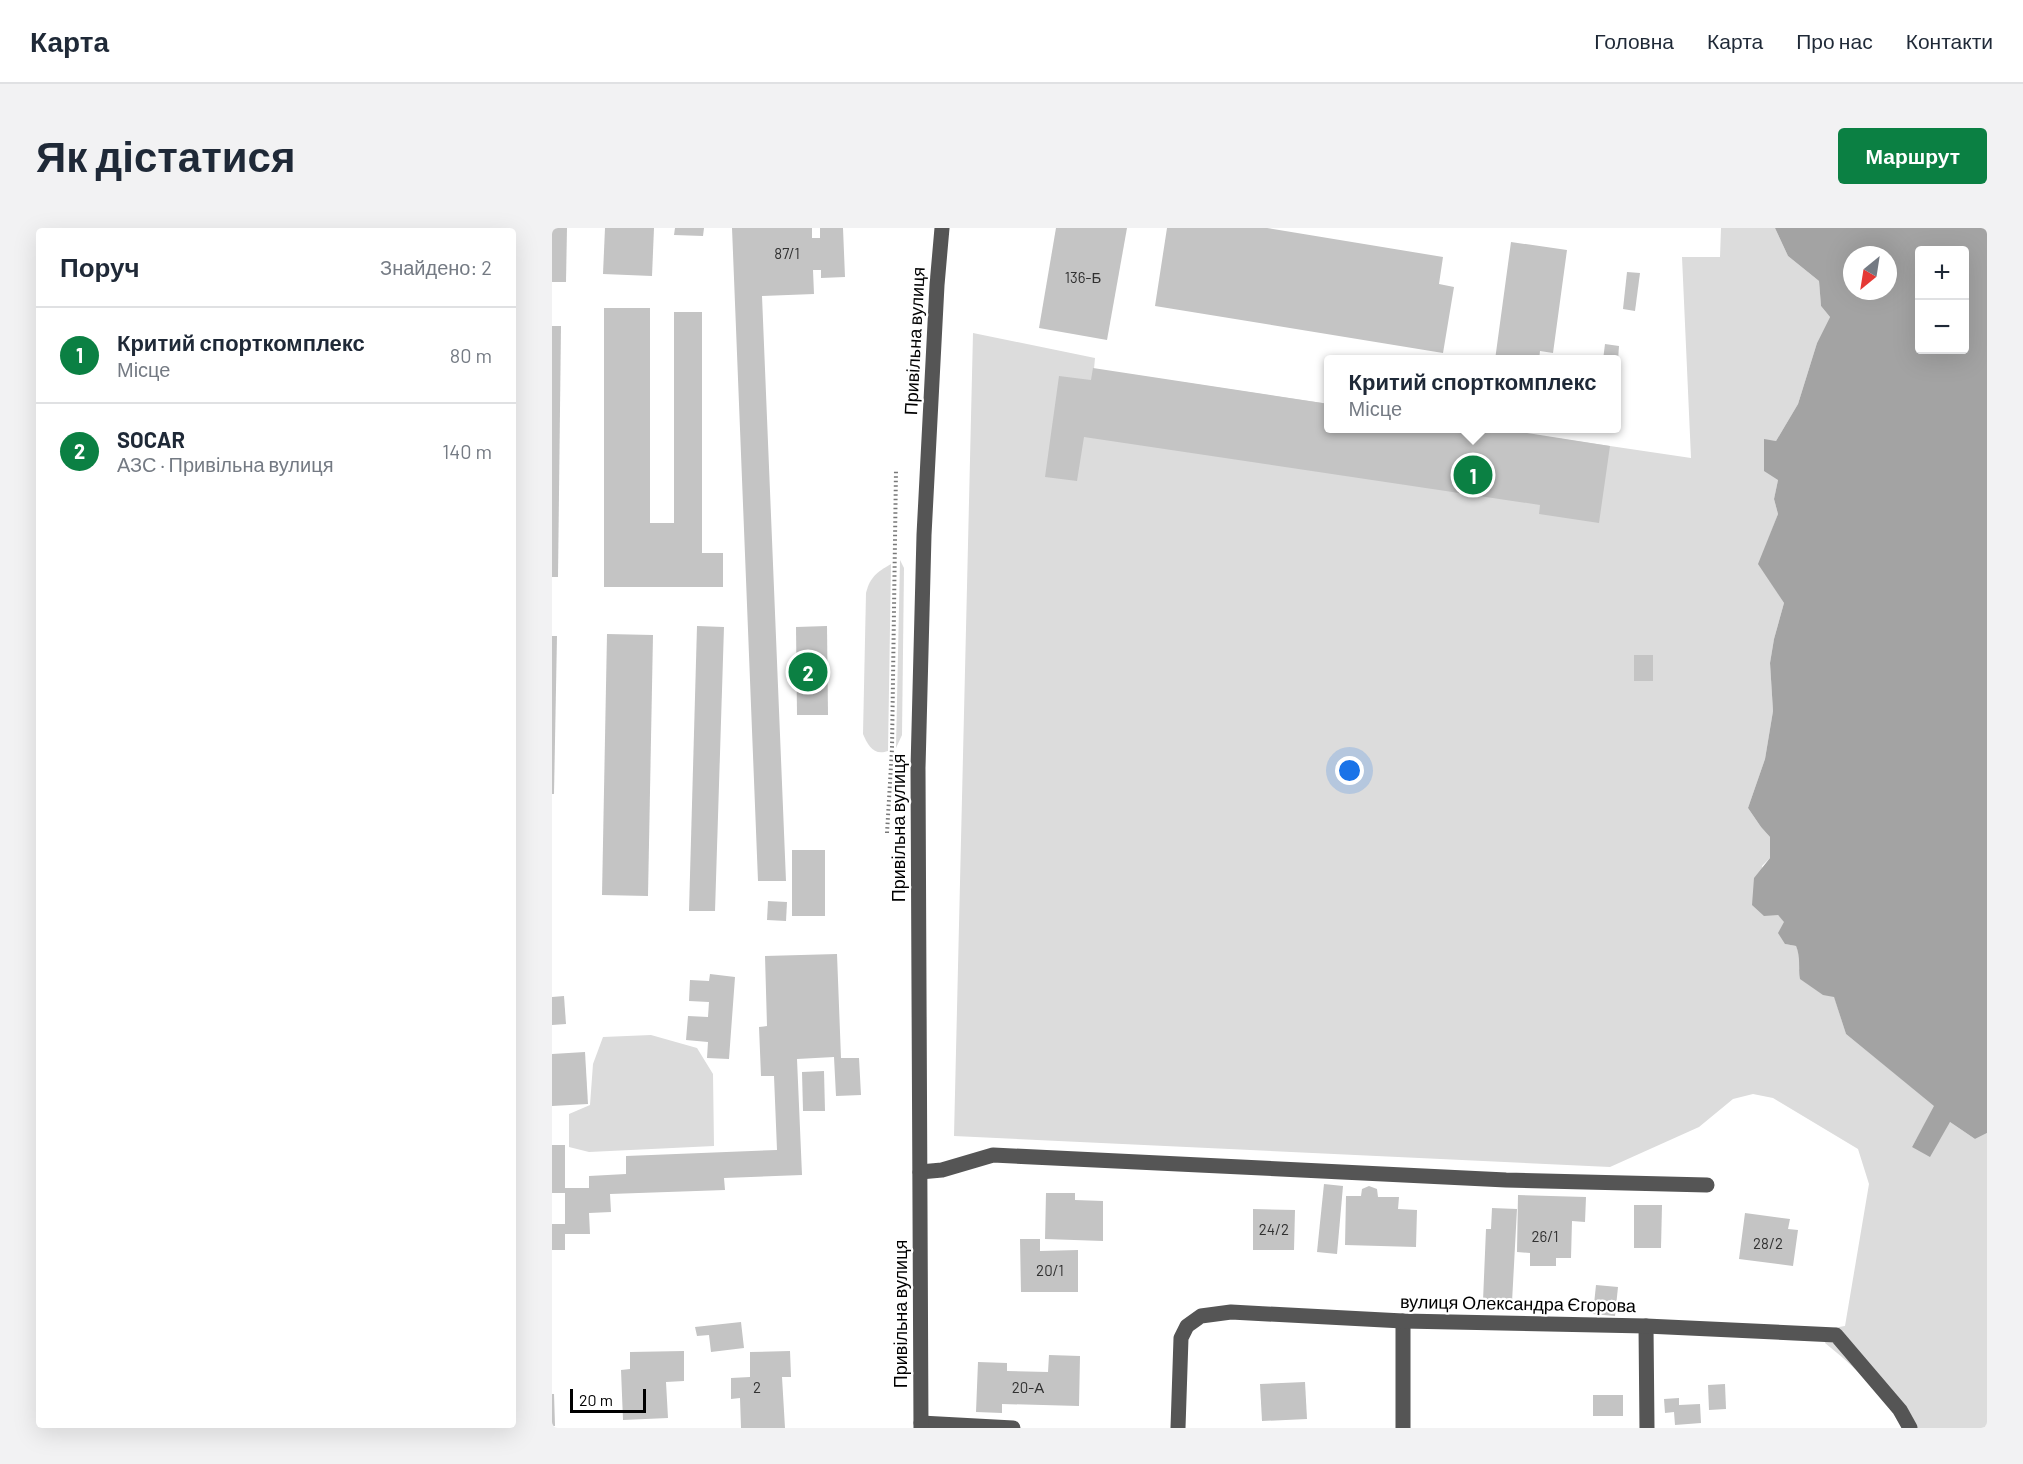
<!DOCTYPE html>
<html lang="uk">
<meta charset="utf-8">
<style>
body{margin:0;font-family:Barlow,sans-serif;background:#f2f2f3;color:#1f2937}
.controls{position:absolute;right:18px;top:18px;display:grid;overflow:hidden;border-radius:6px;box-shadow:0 6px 24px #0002}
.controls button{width:54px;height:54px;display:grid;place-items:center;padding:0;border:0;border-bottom:2px solid #e0e1e3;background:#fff;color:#1f2937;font:30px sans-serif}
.compass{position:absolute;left:1291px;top:18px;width:54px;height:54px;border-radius:50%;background:#fff;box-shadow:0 6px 24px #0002;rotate:210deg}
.scale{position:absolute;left:18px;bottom:15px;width:76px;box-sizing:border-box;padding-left:6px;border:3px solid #000;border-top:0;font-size:16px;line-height:21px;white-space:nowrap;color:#000;-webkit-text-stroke:4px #fff;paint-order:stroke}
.you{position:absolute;left:798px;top:543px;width:21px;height:21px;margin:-15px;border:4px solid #fff;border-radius:50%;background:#1a73e8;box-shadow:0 0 0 9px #1a73e833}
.badge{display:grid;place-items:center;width:39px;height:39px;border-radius:50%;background:#0b8043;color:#fff;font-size:20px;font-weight:700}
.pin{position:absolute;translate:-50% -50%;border:3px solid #fff;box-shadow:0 2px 6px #0006}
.popup{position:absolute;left:772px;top:127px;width:297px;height:78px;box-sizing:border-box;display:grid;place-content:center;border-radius:6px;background:#fff;filter:drop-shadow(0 2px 4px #0005);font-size:20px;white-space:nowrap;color:#747a83}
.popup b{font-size:22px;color:#1f2937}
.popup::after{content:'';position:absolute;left:50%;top:100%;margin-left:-12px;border:12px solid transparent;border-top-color:#fff}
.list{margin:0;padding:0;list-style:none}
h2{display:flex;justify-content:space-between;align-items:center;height:78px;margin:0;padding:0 24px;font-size:26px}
h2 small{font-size:20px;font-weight:400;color:#747a83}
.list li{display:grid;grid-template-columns:39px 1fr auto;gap:18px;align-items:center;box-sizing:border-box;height:96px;padding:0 24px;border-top:2px solid #e0e1e3}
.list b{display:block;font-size:22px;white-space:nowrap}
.list p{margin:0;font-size:20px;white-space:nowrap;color:#747a83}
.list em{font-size:20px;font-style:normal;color:#747a83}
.map{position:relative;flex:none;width:1435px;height:1200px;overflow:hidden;border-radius:6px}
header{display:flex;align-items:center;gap:36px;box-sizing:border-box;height:84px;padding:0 30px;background:#fff;border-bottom:2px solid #e0e1e3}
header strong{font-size:28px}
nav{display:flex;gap:33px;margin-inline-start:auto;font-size:21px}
.intro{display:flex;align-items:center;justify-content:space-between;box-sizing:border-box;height:144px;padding:0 36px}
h1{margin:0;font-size:42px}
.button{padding:15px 27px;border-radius:6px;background:#0b8043;color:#fff;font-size:21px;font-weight:700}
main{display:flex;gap:36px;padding:0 36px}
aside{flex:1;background:#fff;border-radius:6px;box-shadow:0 6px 24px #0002}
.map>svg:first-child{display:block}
.green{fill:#dcdcdc}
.water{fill:#a3a3a3;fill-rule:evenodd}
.building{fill:#c4c4c4}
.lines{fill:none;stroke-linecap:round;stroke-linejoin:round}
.path{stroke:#777;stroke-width:4;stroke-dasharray:1.5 3;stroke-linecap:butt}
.minor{stroke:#555;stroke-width:15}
.labels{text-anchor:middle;stroke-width:4.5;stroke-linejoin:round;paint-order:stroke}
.number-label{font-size:15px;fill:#313131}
.street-label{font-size:18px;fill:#000;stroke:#fff}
</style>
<header>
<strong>Карта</strong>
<nav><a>Головна</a><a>Карта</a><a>Про нас</a><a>Контакти</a></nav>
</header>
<div class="intro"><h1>Як дістатися</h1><a class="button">Маршрут</a></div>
<main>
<aside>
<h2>Поруч<small>Знайдено: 2</small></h2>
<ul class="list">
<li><span class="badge">1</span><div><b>Критий спорткомплекс</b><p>Місце</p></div><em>80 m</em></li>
<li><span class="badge">2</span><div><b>SOCAR</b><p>АЗС · Привільна вулиця</p></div><em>140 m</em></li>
</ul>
</aside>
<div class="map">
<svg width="1435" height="1200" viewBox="0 0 1435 1200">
<rect width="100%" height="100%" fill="#fff"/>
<g class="green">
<path d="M1169,0H1223L1236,28L1267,53L1269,78L1278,89L1265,115L1246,176L1224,213L1212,212L1226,252L1222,271L1226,286L1207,336L1232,375L1222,411L1218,435L1221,483L1213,531L1196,580L1209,599L1218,609V630L1210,638L1226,687L1233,694V716L1244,718L1249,730L1247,741L1282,768L1294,806L1383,878L1360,919L1398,894L1423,911L1435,905V1200H1350C1332,1167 1302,1138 1273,1115L1275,1101L1293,1098L1317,956L1306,921L1221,870L1201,866L1181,871L1147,899L1058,939L402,908L421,105L543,130L542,141L777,176V200L943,201L1139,230L1130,29H1168Z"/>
<path d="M348,332L352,340L350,507L344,520Z"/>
<path d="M339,336L336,523C322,528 316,518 311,506L314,365C318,349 325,344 339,336Z"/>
<path d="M99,807L145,820L161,846L162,918L37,924L17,919V886L38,877L41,836L51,809Z"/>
</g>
<path class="water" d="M1223,0H1435V905L1423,911L1398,894L1378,929L1360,919L1382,878L1294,806L1282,769L1271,767L1248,751C1246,739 1249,730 1244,718L1233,716L1226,705L1232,694L1226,687L1212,688L1200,677L1202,650L1218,630V609L1209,599L1196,580L1213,531L1221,483L1218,435L1222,411L1232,375L1206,336L1226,286L1222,271L1226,252L1212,243V211L1224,213L1246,176L1265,115L1278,89L1269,78L1267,53L1236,28ZM1368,22H1412V122H1368ZM1300,27H1336V63H1300Z"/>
<g class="building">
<path d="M0,0H15L14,54H0Z"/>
<path d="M53,0H102L100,48L51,46Z"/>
<path d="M123,0H152L151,8L122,7Z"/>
<path d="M180,0H260V10H268V0H291L293,49L269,50V42H261L262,66L210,68L234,653H206Z"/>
<path d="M504,0H575L555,112L487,100Z"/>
<path d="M615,0H715L891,29L887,56L902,59L891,125L603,78Z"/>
<path d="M959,14L1015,22L1001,125L988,123L987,132H943Z"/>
<path d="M1075,44L1088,45L1083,83L1071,81Z"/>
<path d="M52,80H98V295H122V84H150V325H171V359H52Z"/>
<path d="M0,98H9L6,349H0Z"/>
<path d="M1053,116L1067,118L1066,132H1051Z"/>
<path d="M541,140L777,176V200H943L1058,218L1047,295L987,286L988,277L532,209L525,253L493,249L507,148L539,152Z"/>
<path d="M145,398L172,399L163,683H137Z"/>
<path d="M275,398L276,487H245L244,399Z"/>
<path d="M55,406L101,407L96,668L50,667Z"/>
<path d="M0,408H5L2,566H0Z"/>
<rect x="1082" y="427" width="19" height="26"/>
<rect x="240" y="622" width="33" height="66"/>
<path d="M216,673L235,674L234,693L215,692Z"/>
<path d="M285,726L289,830H307L309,867L284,868L282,829L245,831L250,947L172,950L173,962L58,966L59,984L37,985L38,1006H13V1022H0V996H13V965H0V917H13V960H37V948L74,946V928L225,922L222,848H209L207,799L215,798L213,728Z"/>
<path d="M158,746L183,749L177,831L155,830L156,814L134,812L136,788L156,789L157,774L137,773L138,752L157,753Z"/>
<path d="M12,768L14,796L0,797V769Z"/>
<path d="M33,824L36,876L0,878V826Z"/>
<path d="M272,843L273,883H251L250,844Z"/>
<path d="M772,956L791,958L785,1026L765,1024Z"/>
<path d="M817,958L825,961L826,969H847L846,981L865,982L864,1019L793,1017L794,968H809L810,961Z"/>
<path d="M494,965H523V972L551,973V1013L493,1011Z"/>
<path d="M966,967L1034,969L1033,994L1020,993L1019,1030H1004V1038H978V1025L965,1024Z"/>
<path d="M1082,977H1110L1109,1020H1082Z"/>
<path d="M940,980L965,981L960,1074L931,1073L934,1001H939Z"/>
<path d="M701,981L743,982L742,1022H701Z"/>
<path d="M1193,985L1238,991L1236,1001L1246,1002L1241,1038L1187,1031Z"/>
<path d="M468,1011H488V1023L526,1022V1064H469Z"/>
<path d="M1044,1057L1066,1059L1063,1088L1041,1086Z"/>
<path d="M189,1094L192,1120L159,1124L157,1107L145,1108L143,1099Z"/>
<path d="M132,1123V1153L114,1154L116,1190L71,1192L69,1142L78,1141V1124Z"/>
<path d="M238,1123L239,1149H230L233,1200H189L188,1170L179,1171V1150L198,1149V1124Z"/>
<path d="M497,1127L528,1128L527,1178L450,1176V1185L424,1184L426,1134L455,1135V1143L496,1144Z"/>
<path d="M753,1154L755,1191L710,1193L708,1156Z"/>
<path d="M1173,1156L1174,1181L1157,1182L1156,1157Z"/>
<path d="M0,1166H2L3,1198H0Z"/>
<rect x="1041" y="1167" width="30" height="21"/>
<path d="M1127,1170V1177L1148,1176L1149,1195L1123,1197L1122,1184L1113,1185L1112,1171Z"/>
</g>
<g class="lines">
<path class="path" d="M335,605L340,521L344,242"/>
<g class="minor">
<path d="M368,944L390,942L441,927L954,952L1155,957"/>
<path d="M851,1093V1200"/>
<path d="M1094,1098L1095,1200"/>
<path d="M369,1195L461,1200"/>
<path d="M369,1200L366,540L372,307L385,57L390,0"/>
<path d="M626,1200L629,1110L635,1098L649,1088L679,1084L851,1093L1094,1098L1284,1107L1348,1182L1358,1200"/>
</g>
</g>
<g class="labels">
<g class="number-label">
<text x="235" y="31">87/1</text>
<text x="531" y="55">136-Б</text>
<text x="722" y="1007">24/2</text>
<text x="993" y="1014">26/1</text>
<text x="1216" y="1021">28/2</text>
<text x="498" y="1048">20/1</text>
<text x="205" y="1165">2</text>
<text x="476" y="1165">20-А</text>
</g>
<g class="street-label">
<text transform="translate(363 113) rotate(-87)" y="6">Привільна вулиця</text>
<text transform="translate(347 600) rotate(-90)" y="6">Привільна вулиця</text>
<text transform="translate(966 1076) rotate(1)" y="6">вулиця Олександра Єгорова</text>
<text transform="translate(349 1086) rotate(-90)" y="6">Привільна вулиця</text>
</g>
</g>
</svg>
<div class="controls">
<button>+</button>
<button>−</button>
</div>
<svg class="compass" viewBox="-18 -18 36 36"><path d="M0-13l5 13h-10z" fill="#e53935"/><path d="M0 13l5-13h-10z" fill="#747a83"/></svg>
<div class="scale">20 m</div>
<div class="you"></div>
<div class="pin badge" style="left:921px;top:247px">1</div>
<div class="popup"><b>Критий спорткомплекс</b>Місце</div>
<div class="pin badge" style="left:256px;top:444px">2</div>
</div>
</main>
